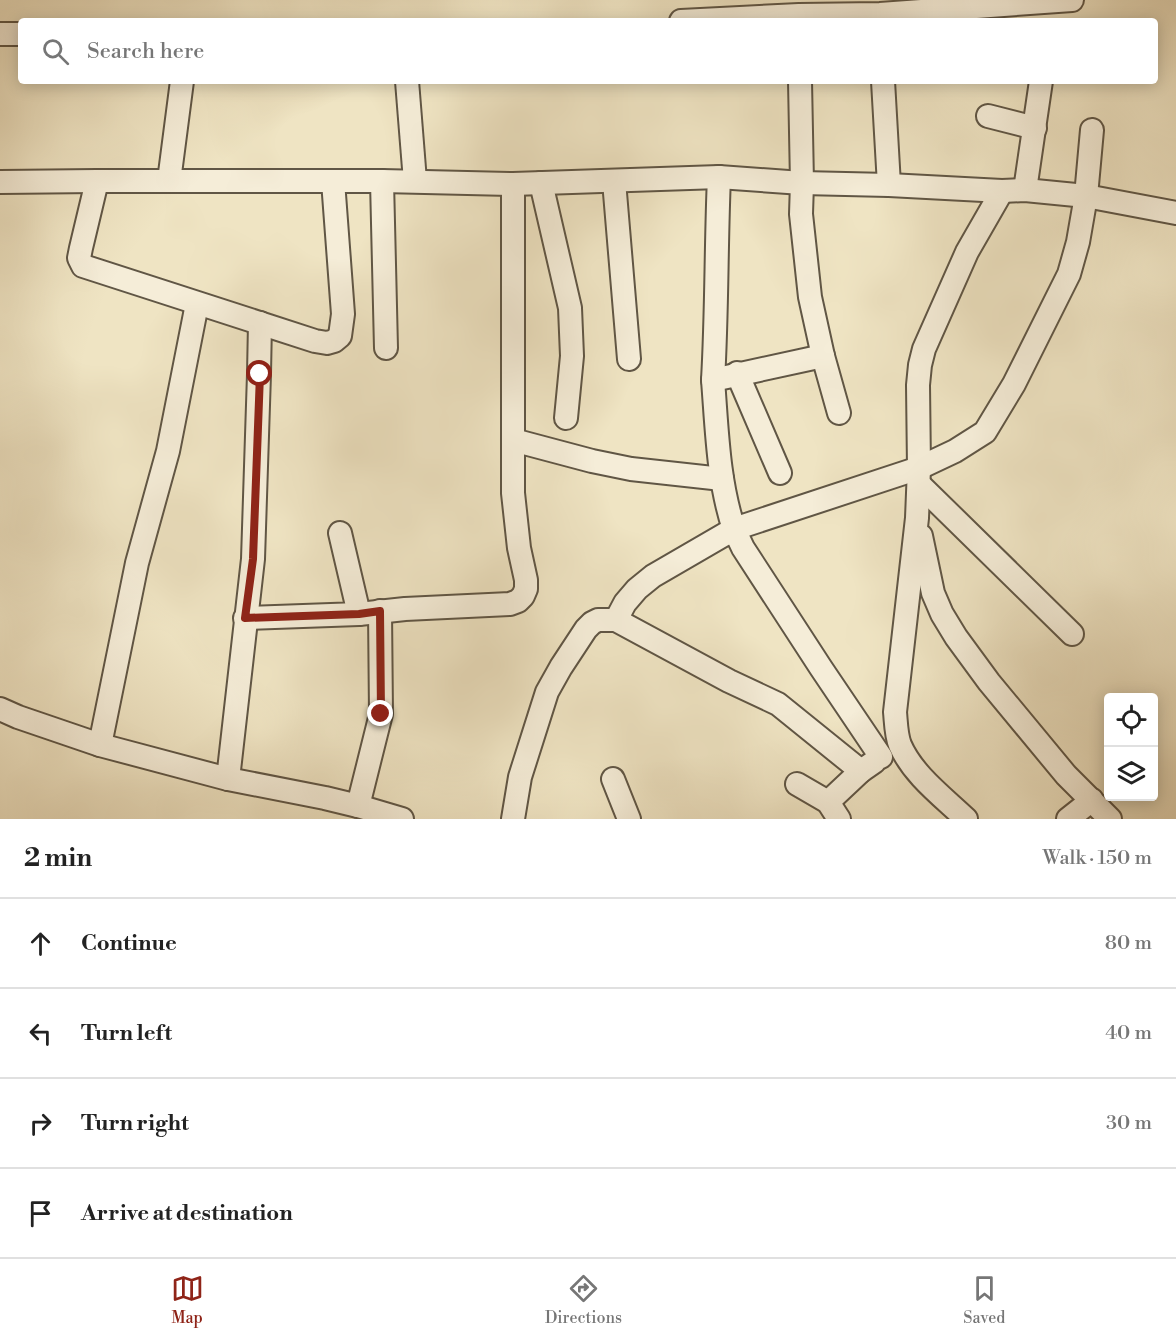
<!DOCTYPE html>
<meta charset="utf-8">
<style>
body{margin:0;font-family:"Libre Bodoni",serif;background:#f2f2f2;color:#222}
.controls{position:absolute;right:18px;bottom:18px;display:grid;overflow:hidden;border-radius:6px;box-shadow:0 3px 15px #0003}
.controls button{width:54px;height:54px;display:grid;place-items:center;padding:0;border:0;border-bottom:2px solid #e0e0e0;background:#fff;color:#222;font:30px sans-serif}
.stop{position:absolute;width:18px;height:18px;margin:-14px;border:4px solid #8f2418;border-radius:50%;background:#fff}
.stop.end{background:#8f2418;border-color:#fff;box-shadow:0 2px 6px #0008}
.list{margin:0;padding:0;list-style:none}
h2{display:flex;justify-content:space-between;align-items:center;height:78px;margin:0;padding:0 24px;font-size:26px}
h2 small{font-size:20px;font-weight:400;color:#767676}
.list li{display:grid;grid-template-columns:39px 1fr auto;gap:18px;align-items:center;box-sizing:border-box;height:90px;padding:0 24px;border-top:2px solid #e0e0e0}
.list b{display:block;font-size:22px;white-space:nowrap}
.list em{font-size:20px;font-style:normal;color:#767676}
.icon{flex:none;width:33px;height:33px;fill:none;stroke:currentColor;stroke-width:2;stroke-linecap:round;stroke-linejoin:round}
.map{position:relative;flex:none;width:1176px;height:819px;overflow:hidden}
.search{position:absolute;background:#fff;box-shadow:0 3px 15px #0003;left:18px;right:18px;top:18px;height:66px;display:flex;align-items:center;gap:15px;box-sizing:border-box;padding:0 21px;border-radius:6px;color:#767676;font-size:22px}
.sheet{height:438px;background:#fff}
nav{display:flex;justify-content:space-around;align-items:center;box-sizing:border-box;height:84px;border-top:2px solid #e0e0e0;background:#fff;font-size:16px;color:#767676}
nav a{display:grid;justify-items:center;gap:3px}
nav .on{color:#8f2418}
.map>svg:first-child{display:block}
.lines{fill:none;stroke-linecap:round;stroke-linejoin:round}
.minor-casing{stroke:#605645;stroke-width:26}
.minor{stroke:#f5edd8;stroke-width:22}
.route{stroke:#8f2418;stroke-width:8}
</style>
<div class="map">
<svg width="1176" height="819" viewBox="0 0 1176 819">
<rect width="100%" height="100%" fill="#efe4c3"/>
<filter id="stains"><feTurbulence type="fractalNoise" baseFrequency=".00333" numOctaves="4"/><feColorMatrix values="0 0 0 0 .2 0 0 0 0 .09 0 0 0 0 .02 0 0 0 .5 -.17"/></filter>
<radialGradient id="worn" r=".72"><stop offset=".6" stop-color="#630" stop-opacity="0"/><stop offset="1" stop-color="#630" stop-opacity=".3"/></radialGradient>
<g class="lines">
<defs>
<g id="minor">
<path d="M681,21L799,15L880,14L1072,0"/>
<path d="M0,34H21"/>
<path d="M407,81L415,181"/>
<path d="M800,81L802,183L801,214L810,297L823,356L839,413"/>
<path d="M883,81L889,185"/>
<path d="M988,116L1035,128"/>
<path d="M97,181L81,248L79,258L83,266L315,341L327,343L334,341L340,336L343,314L333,181"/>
<path d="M169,181L182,81"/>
<path d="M382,181L386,348"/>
<path d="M614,181L629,359"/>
<path d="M0,182L97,181H382L513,184L719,177L802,183L889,185L1002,191L1025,190L1086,196L1176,213"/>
<path d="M541,183L570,308L572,356L566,418"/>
<path d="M1025,190L1041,81"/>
<path d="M823,356L713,380C717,430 718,481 734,529L919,468L955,451L985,432L1014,384L1069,274L1078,242L1086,196L1092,130"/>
<path d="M737,373L780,473"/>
<path d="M713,380C717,312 716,245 719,177"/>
<path d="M513,440L592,461L631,469L722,479"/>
<path d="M919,484L1072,634"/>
<path d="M921,536L933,593L942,614L956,637L989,682L1066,775L1110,819"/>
<path d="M359,614L405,609L510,604L518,601L523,596L526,589V580L519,548L513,493V184"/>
<path d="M245,618L359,614L340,533"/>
<path d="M0,709L18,717L100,745L228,779L325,798L358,806L402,819"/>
<path d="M100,745L137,563L168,451L197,304"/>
<path d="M861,771L778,704L729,681L616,620L625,603L637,589L653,576L734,529L743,548L821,668L881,757"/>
<path d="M228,779L253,559L259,374L260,323"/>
<path d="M613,779L629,819"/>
<path d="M797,784L828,802L839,819"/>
<path d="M828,802L861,771L874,762"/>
<path d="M358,806L381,714L380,611"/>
<path d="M513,819L520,777L547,692L561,667L586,629L592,623L598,620H616"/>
<path d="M966,819C943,797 913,775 900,745C896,735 896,722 895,712L917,518L919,468L918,385L920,365L924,349L967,252L1002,191"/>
<path d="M1068,819L1092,800"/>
</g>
</defs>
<use href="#minor" class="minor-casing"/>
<use href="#minor" class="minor"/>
</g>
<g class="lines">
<path class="route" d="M260,374L253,559L245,618L359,614L380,611L381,714"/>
</g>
<rect width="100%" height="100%" filter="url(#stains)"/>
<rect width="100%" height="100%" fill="url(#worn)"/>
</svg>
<div class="controls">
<button><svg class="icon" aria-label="locate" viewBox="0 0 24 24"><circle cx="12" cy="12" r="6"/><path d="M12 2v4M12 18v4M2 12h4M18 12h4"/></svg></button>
<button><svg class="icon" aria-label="layers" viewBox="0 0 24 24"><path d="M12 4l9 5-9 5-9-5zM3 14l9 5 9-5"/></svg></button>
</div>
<div class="stop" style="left:260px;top:374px"></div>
<div class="stop end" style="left:381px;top:714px"></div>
<div class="search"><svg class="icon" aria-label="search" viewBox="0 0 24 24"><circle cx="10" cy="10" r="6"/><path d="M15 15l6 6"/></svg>Search here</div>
</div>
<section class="sheet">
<h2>2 min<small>Walk · 150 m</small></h2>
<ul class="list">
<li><svg class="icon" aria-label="ahead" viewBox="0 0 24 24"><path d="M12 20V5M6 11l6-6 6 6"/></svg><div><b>Continue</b></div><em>80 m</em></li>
<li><svg class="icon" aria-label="left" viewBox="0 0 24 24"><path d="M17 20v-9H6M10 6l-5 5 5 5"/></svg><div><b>Turn left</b></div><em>40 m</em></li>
<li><svg class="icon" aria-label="right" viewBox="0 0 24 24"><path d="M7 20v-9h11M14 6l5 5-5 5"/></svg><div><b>Turn right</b></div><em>30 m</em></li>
<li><svg class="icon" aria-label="arrive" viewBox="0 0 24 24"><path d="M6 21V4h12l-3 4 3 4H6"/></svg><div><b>Arrive at destination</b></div></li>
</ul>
</section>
<nav>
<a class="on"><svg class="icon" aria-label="map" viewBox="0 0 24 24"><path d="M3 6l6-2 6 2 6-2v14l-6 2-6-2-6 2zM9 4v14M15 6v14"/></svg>Map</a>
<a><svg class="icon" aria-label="directions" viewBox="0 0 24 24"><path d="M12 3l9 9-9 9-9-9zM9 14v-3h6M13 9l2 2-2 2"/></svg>Directions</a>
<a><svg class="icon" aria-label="saved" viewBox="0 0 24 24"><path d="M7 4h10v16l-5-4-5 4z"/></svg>Saved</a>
</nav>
